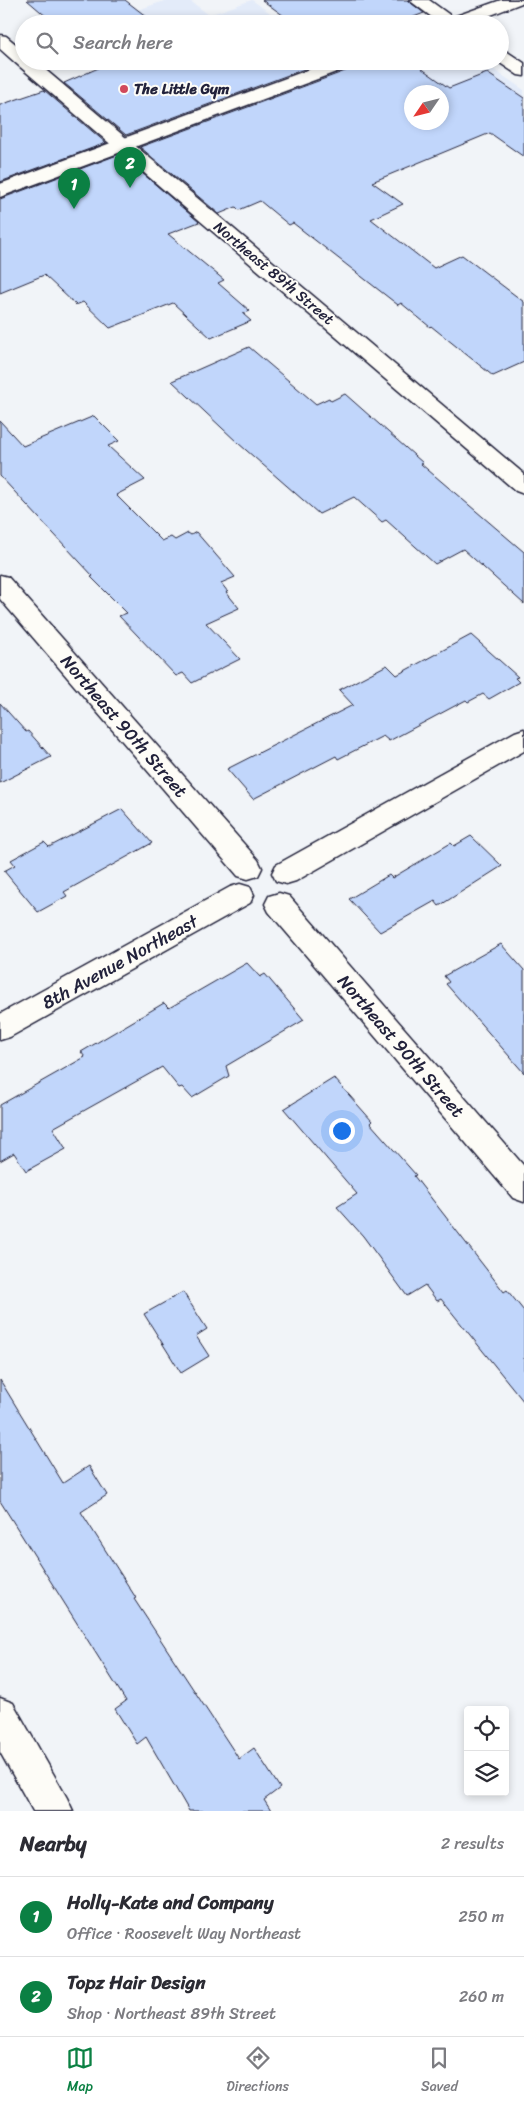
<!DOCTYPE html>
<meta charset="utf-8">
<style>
body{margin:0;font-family:Sriracha,sans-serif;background:#f7f7f7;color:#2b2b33}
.controls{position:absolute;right:15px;bottom:15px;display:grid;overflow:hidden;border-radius:5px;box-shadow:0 2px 8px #0003}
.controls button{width:45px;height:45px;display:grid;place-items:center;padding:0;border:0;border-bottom:1px solid #e1e1e2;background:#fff;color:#2b2b33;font:25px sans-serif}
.compass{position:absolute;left:404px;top:85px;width:45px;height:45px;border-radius:50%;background:#fff;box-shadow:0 2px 8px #0003;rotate:235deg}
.you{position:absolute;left:341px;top:1130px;width:18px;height:18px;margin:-12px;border:4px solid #fff;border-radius:50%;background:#1a73e8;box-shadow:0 0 0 8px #1a73e833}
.badge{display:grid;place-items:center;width:32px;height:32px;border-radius:50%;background:#0b8043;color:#fff;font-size:16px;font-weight:700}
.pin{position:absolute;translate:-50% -41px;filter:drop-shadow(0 1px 2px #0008)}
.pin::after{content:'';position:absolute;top:26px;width:18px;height:15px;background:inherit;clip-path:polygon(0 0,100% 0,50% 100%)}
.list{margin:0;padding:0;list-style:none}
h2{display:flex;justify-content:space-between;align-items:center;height:65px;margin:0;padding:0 20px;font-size:21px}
h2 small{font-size:16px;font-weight:400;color:#7c7c81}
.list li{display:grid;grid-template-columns:32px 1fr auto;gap:15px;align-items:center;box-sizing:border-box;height:80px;padding:0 20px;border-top:1px solid #e1e1e2}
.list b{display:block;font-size:19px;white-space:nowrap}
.list p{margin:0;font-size:16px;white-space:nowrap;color:#7c7c81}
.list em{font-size:16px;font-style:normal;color:#7c7c81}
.icon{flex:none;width:28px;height:28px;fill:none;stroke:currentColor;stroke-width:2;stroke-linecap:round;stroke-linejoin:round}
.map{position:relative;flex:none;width:524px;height:1811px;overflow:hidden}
.search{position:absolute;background:#fff;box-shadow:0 2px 8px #0003;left:15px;right:15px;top:15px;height:55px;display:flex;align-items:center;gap:12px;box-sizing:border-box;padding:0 18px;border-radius:28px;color:#7c7c81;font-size:19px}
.sheet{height:225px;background:#fff}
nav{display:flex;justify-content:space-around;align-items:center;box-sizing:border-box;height:70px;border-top:1px solid #e1e1e2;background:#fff;font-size:14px;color:#7c7c81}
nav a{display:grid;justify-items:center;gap:2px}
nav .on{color:#0b8043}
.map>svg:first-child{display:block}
.built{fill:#e3ebf9}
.building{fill:#c1d6fb;stroke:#22223b;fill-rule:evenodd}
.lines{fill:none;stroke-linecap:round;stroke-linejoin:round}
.minor-casing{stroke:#22223b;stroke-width:3}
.major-casing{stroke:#22223b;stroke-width:3}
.minor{fill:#fdfcf7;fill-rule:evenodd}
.major{fill:#fdfcf7;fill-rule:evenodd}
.poi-dot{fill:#d1495b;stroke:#fdfcf7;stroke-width:2}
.labels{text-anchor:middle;stroke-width:4;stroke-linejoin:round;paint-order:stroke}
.far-poi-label{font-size:15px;font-weight:bold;fill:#22223b;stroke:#fdfcf7;text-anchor:start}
.far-street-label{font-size:15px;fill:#22223b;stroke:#fdfcf7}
.street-label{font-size:18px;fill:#22223b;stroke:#fdfcf7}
</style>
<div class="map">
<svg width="524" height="1811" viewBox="0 0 524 1811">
<rect width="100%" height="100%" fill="#f1f4f8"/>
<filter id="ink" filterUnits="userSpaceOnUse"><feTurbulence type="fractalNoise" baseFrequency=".02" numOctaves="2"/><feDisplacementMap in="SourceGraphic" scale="10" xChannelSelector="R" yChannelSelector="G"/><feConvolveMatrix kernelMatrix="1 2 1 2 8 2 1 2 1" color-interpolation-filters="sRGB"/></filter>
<g filter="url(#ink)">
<g class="built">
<path d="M167,0H189L209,15L252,0L285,24H97Z"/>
<path d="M415,61H481L524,90V106L492,119L413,62Z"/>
</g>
<g class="building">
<path d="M27,0H125L156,24H55Z"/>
<path d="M262,0H407L424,13L396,24H263L284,16Z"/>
<path d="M98,61H326L126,135L64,83L103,66Z"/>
<path d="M360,61H411L449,88L487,73L524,98V157L490,133L372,182L403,204L371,219L434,268L462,255L524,302V362L493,376L431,326L430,327L401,303L398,305L302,230L293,223L289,225L260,201L239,210L236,207L219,214L140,147L356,67ZM412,92H442V122H412Z"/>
<path d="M44,90L106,143L0,182V105Z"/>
<path d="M120,154L199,222L168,234L224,280L218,283L250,311L243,314L251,321L211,338L173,303L110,328L83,302L76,305L44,275L0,293V199Z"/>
<path d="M249,347L316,404L329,398L331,401L345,394L423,463L421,464L524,552V604L463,549L435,564L386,520L382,522L354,497L319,514L238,443L172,381Z"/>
<path d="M94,416L119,441L108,446L145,480L116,495L162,541L171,537L175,540L188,533L191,535L196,532L235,577L221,583L228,592H226L239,608L206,623L240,659L192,683L183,673L176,676L119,616L127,613L91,577L93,576L0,476V421L23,446Z"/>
<path d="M471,635L518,677L515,678L519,682L489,699L483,694L468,702L466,700L389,741L383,736L338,759L336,756L253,799L227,769L353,705L339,690L387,665L397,675Z"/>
<path d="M0,703L26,732L28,731L51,757L0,783Z"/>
<path d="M122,809L152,843L64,892L67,896L38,912L4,871L15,865L11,860L44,842L49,847Z"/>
<path d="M471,836L502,866L439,906L435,901L380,932L349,899L389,875L392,878L451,843L454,846Z"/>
<path d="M501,944L524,970V1073L446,984L449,982L444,976Z"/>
<path d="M247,963L260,977L265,974L304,1020L226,1066L229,1076L192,1098L182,1087L179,1088L162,1067L53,1128L66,1149L26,1171L14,1153L0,1161V1105L85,1057L81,1052L164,1003L169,1008Z"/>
<path d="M334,1078L372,1121L370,1123L416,1175L414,1176L504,1292L507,1290L524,1311V1402L441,1299L437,1301L425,1285L407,1296L363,1236L337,1207L357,1194L284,1109Z"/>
<path d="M183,1292L207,1329L196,1336L209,1356L181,1373L144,1314Z"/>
<path d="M0,1380L63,1483L89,1466L107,1495L81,1512L136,1598L134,1599L239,1759L254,1748L280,1788L264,1800L271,1811H189L146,1737L137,1744L115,1709L126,1701L0,1501Z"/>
</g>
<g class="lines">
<defs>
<g id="minor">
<path d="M409,0H429L462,24H441Z"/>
<path d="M0,35L6,36L24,51V61H35L524,474V494L516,491L18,65L0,49Z"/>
<path d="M500,50L506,51L524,63V76L518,75L497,61H500Z"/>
<path d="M0,575L8,577L258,860L262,868L258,876L248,879L238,876L0,599Z"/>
<path d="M524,729V751L296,881L286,884L276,881L272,873L276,865L515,732Z"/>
<path d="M240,884L250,887L254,895L250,903L10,1037L0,1040V1014L230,887Z"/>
<path d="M279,893L289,896L524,1166V1202L513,1198L269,912L265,904L269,896Z"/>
<path d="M0,1698L13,1703L67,1798L73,1811H33L0,1752Z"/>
</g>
<g id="major">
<path d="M501,0H524V2L468,24H442L445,20Z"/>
<path d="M332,61H358L355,65L0,197V184Z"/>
</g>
</defs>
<use href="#minor" class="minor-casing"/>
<use href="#major" class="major-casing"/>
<use href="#minor" class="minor"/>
<use href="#major" class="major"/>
</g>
</g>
<circle class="poi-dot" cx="124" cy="89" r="5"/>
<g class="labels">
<g class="far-poi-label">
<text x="134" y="94">The Little Gym</text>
</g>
<g class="far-street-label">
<text transform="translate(274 273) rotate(40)" y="5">Northeast 89th Street</text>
</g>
<g class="street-label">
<text transform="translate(124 726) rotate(49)" y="6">Northeast 90th Street</text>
<text transform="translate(120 962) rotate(-29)" y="6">8th Avenue Northeast</text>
<text transform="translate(401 1046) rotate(49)" y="6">Northeast 90th Street</text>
</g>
</g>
</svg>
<div class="controls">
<button><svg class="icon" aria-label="locate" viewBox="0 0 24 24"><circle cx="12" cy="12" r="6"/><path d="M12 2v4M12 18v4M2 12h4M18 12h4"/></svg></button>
<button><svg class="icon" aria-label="layers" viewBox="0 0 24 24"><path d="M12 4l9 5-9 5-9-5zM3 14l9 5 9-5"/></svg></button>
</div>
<svg class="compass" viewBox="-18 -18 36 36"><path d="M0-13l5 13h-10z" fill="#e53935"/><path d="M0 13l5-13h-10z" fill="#7c7c81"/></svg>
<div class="you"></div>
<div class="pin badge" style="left:74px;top:209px">1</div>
<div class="pin badge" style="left:130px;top:188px">2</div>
<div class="search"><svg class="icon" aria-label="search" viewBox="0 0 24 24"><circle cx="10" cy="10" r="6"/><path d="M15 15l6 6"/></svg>Search here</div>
</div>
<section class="sheet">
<h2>Nearby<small>2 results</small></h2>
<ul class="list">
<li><span class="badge">1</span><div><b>Holly-Kate and Company</b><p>Office · Roosevelt Way Northeast</p></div><em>250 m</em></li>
<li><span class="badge">2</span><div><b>Topz Hair Design</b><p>Shop · Northeast 89th Street</p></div><em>260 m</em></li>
</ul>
</section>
<nav>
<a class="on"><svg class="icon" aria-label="map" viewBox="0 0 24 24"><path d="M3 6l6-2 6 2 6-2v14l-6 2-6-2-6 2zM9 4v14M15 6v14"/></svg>Map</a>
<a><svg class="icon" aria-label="directions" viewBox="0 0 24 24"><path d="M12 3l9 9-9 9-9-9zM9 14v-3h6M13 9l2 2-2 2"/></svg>Directions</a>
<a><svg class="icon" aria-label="saved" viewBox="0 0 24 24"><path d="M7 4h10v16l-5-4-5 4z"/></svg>Saved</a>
</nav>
